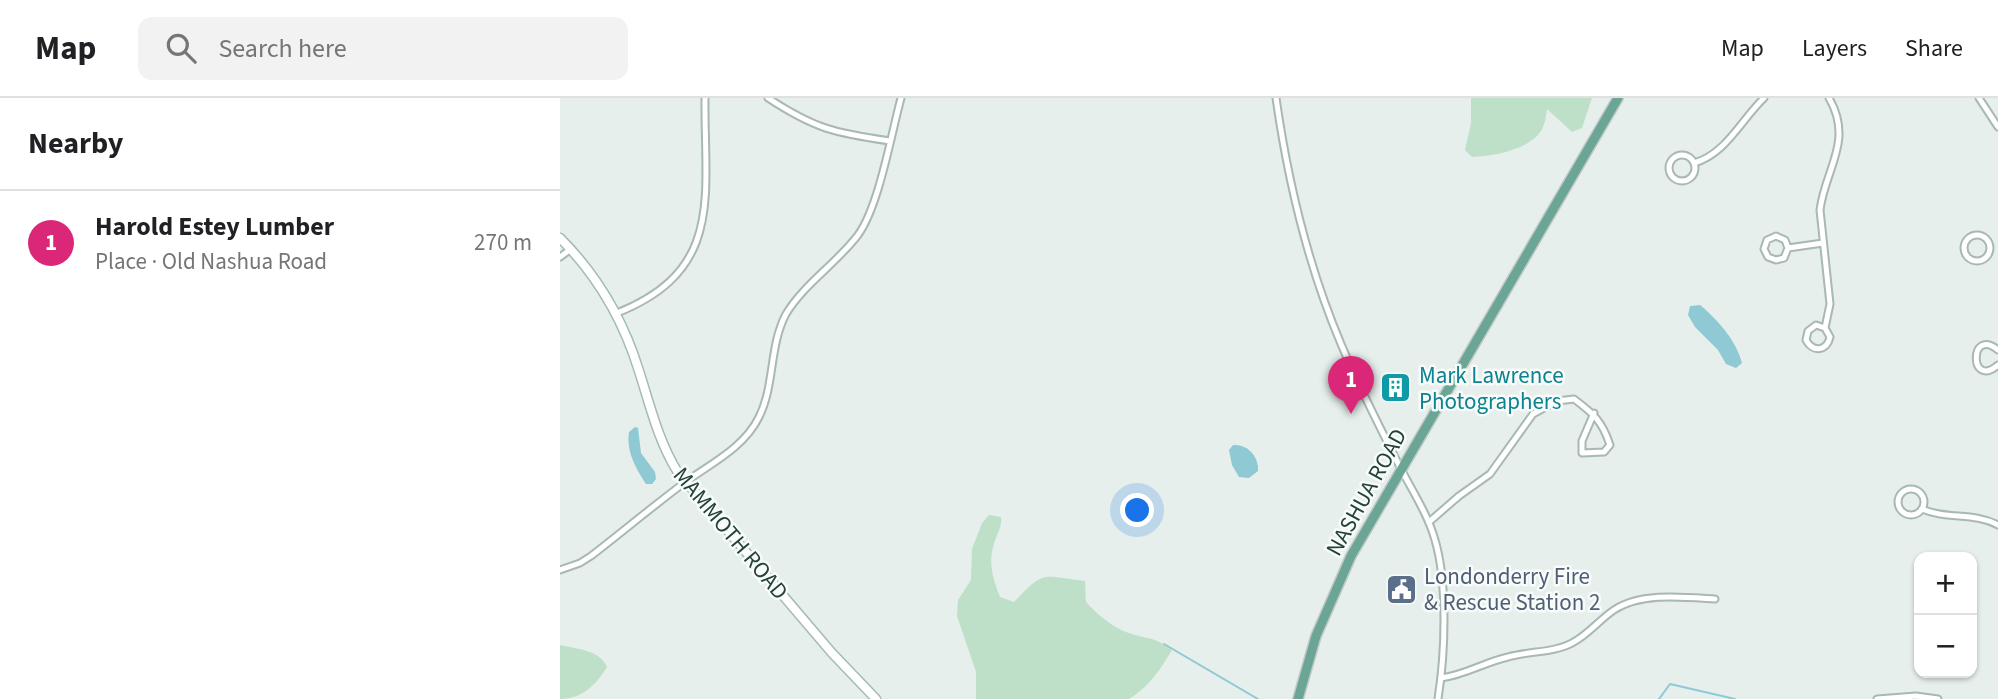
<!DOCTYPE html>
<meta charset="utf-8">
<style>
body{margin:0;font-family:"Source Sans 3",sans-serif;background:#f2f2f2;color:#202124}
.controls{position:absolute;right:21px;bottom:21px;display:grid;overflow:hidden;border-radius:14px;box-shadow:0 2px 5px #0004}
.controls button{width:63px;height:63px;display:grid;place-items:center;padding:0;border:0;border-bottom:2px solid #e0e0e0;background:#fff;color:#202124;font:35px sans-serif}
.you{position:absolute;left:578px;top:413px;width:24px;height:24px;margin:-18px;border:5px solid #fff;border-radius:50%;background:#1a73e8;box-shadow:0 0 0 10px #1a73e833}
.badge{display:grid;place-items:center;width:46px;height:46px;border-radius:50%;background:#db2777;color:#fff;font-size:23px;font-weight:700}
.pin{position:absolute;translate:-50% -58px;filter:drop-shadow(0 2px 4px #0008)}
.pin::after{content:'';position:absolute;top:37px;width:24px;height:21px;background:inherit;clip-path:polygon(0 0,100% 0,50% 100%)}
.list{margin:0;padding:0;list-style:none}
h2{display:flex;justify-content:space-between;align-items:center;height:91px;margin:0;padding:0 28px;font-size:30px}
h2 small{font-size:23px;font-weight:400;color:#757577}
.list li{display:grid;grid-template-columns:46px 1fr auto;gap:21px;align-items:center;box-sizing:border-box;height:105px;padding:0 28px;border-top:2px solid #e0e0e0}
.list b{display:block;font-size:26px;white-space:nowrap}
.list p{margin:0;font-size:23px;white-space:nowrap;color:#757577}
.list em{font-size:23px;font-style:normal;color:#757577}
.icon{flex:none;width:38px;height:38px;fill:none;stroke:currentColor;stroke-width:2;stroke-linecap:round;stroke-linejoin:round}
.map{position:relative;flex:none;width:1438px;height:601px;overflow:hidden}
header{display:flex;align-items:center;gap:42px;box-sizing:border-box;height:98px;padding:0 35px;background:#fff;border-bottom:2px solid #e0e0e0}
header strong{font-size:33px}
nav{display:flex;gap:38px;margin-inline-start:auto;font-size:24px}
.search{width:490px;height:63px;background:#f2f2f2;display:flex;align-items:center;gap:18px;box-sizing:border-box;padding:0 24px;border-radius:14px;color:#757577;font-size:26px}
main{display:flex}
aside{flex:1;background:#fff}
.map>svg:first-child{display:block}
.green{fill:#bfe0c8}
.water{fill:#8ec9d4}
.lines{fill:none;stroke-linecap:round;stroke-linejoin:round}
.stream{stroke:#8ec9d4;stroke-width:2}
.minor-casing{stroke:#a8b8b2;stroke-width:9}
.secondary-casing{stroke:#a4bbb3;stroke-width:11}
.primary-casing{stroke:#c2cac8;stroke-width:12}
.minor{stroke:#fff;stroke-width:5}
.secondary{stroke:#fff;stroke-width:8}
.primary{stroke:#6aa596;stroke-width:9}
.labels{text-anchor:middle;stroke-width:5;stroke-linejoin:round;paint-order:stroke}
.culture-label{font-size:23px;fill:#0d838f;stroke:#f7fbf9;text-anchor:start}
.street-label{font-size:23px;fill:#24423a;stroke:#f7fbf9}
.service-label{font-size:23px;fill:#4e5e75;stroke:#f7fbf9;text-anchor:start}
</style>
<header>
<strong>Map</strong>
<div class="search"><svg class="icon" aria-label="search" viewBox="0 0 24 24"><circle cx="10" cy="10" r="6"/><path d="M15 15l6 6"/></svg>Search here</div>
<nav><a>Map</a><a>Layers</a><a>Share</a></nav>
</header>
<main>
<aside>
<h2>Nearby<small></small></h2>
<ul class="list">
<li><span class="badge">1</span><div><b>Harold Estey Lumber</b><p>Place · Old Nashua Road</p></div><em>270 m</em></li>
</ul>
</aside>
<div class="map">
<svg width="1438" height="601" viewBox="0 0 1438 601">
<rect width="100%" height="100%" fill="#e6efeb"/>
<g class="green">
<path d="M911,0H1032L1022,30L1012,34L987,11C986,18 985,27 981,33C967,53 933,58 912,59L905,52L911,25Z"/>
<path d="M429,417L441,419C442,428 439,432 436,440C427,462 432,478 440,499L454,504C485,471 482,478 525,483L526,504C537,516 551,528 566,534C587,542 592,537 612,552C600,572 589,589 569,601H416V574L397,518L398,502L411,482L412,451L422,425Z"/>
<path d="M0,547C17,551 40,552 47,569C36,587 22,601 0,601Z"/>
</g>
<g class="water">
<path d="M1140,207C1158,222 1176,242 1182,265L1176,270L1166,266L1158,252L1135,229L1128,217L1130,208Z"/>
<path d="M75,329L78,330L81,355L95,374L96,381L92,386H86C76,370 66,354 69,334Z"/>
<path d="M673,347C688,346 699,359 698,373L689,380L679,379L672,367L669,352Z"/>
</g>
<g class="lines">
<g class="stream">
<path d="M604,546L698,601"/>
<path d="M1099,601L1110,586L1175,601"/>
</g>
<defs>
<g id="minor">
<path d="M208,0C255,31 275,35 330,43"/>
<path d="M716,0C728,84 748,168 781,246C799,289 820,330 841,371C853,394 868,417 875,442C888,486 885,556 878,601"/>
<path d="M1419,0L1438,29"/>
<circle cx="1122" cy="70" r="13"/>
<path d="M1134,65C1166,56 1181,22 1204,0"/>
<circle cx="1417" cy="150" r="13"/>
<path d="M1228,150L1225,142L1216,138L1207,142L1204,151L1208,159L1216,162L1224,160L1228,150L1263,145"/>
<path d="M0,159L11,151"/>
<path d="M57,215C165,172 144,97 145,0"/>
<path d="M1265,230L1256,227L1248,233L1246,242C1253,255 1267,253 1270,239L1265,230L1270,206L1260,112C1265,71 1294,43 1269,0"/>
<path d="M1438,252C1409,228 1409,292 1438,267"/>
<circle cx="1351" cy="404" r="13"/>
<path d="M1362,411C1387,422 1414,414 1438,427"/>
<path d="M869,424L899,398L930,376L973,316L997,303L1014,301C1034,316 1042,323 1050,347L1044,354L1022,355V343L1034,315"/>
<path d="M0,472L20,465L31,458C62,434 92,409 124,385C150,366 184,350 199,319C215,287 209,248 226,216C244,186 277,165 298,137C319,108 331,37 341,0"/>
<path d="M881,580C905,577 925,564 948,559C968,553 993,555 1012,545C1028,537 1039,522 1054,512C1081,494 1124,499 1155,501"/>
<path d="M1317,601L1356,598L1378,601"/>
</g>
<path id="secondary" d="M0,140C38,178 63,221 79,273C90,307 98,342 117,373L272,555L316,601"/>
<path id="primary" d="M738,601L756,538L791,458L1058,0"/>
</defs>
<use href="#minor" class="minor-casing"/>
<use href="#secondary" class="secondary-casing"/>
<use href="#primary" class="primary-casing"/>
<use href="#minor" class="minor"/>
<use href="#secondary" class="secondary"/>
<use href="#primary" class="primary"/>
</g>
<defs>
<symbol id="building-square" viewBox="-11 -11 22 22"><rect x="-9" y="-9" width="18" height="18" rx="4" fill="#0f9aa8" stroke="#f7fbf9"/><path d="M-4-6H4V6H1V3H-1V6H-4ZM-2.5-4.3h1.7v1.8h-1.7ZM.8-4.3h1.7v1.8H.8ZM-2.5-1h1.7V.8h-1.7ZM.8-1h1.7V.8H.8Z" fill="#fff"/></symbol>
<symbol id="civic-square" viewBox="-11 -11 22 22"><rect x="-9" y="-9" width="18" height="18" rx="4" fill="#5c6f8a" stroke="#f7fbf9"/><path d="M-.6-6.5H3V-4.5H.6V-3L4-1V1h2V6H-6V1h2V-1L-.6-3ZM-1.2 2.5V6h2.4V2.5Z" fill="#fff"/></symbol>
</defs>
<g fill-rule="evenodd">
<use href="#building-square" x="818" y="272" width="35" height="35"/>
<use href="#civic-square" x="824" y="474" width="35" height="35"/>
</g>
<g class="labels">
<g class="culture-label">
<text x="859" y="285">Mark Lawrence<tspan x="859" dy="26">Photographers</tspan></text>
</g>
<g class="street-label">
<text transform="translate(806 394) rotate(-61)" y="8">NASHUA ROAD</text>
<text transform="translate(171 435) rotate(50)" y="8">MAMMOTH ROAD</text>
</g>
<g class="service-label">
<text x="864" y="486">Londonderry Fire<tspan x="864" dy="26">&amp; Rescue Station 2</tspan></text>
</g>
</g>
</svg>
<div class="controls">
<button>+</button>
<button>−</button>
</div>
<div class="you"></div>
<div class="pin badge" style="left:791px;top:316px">1</div>
</div>
</main>
